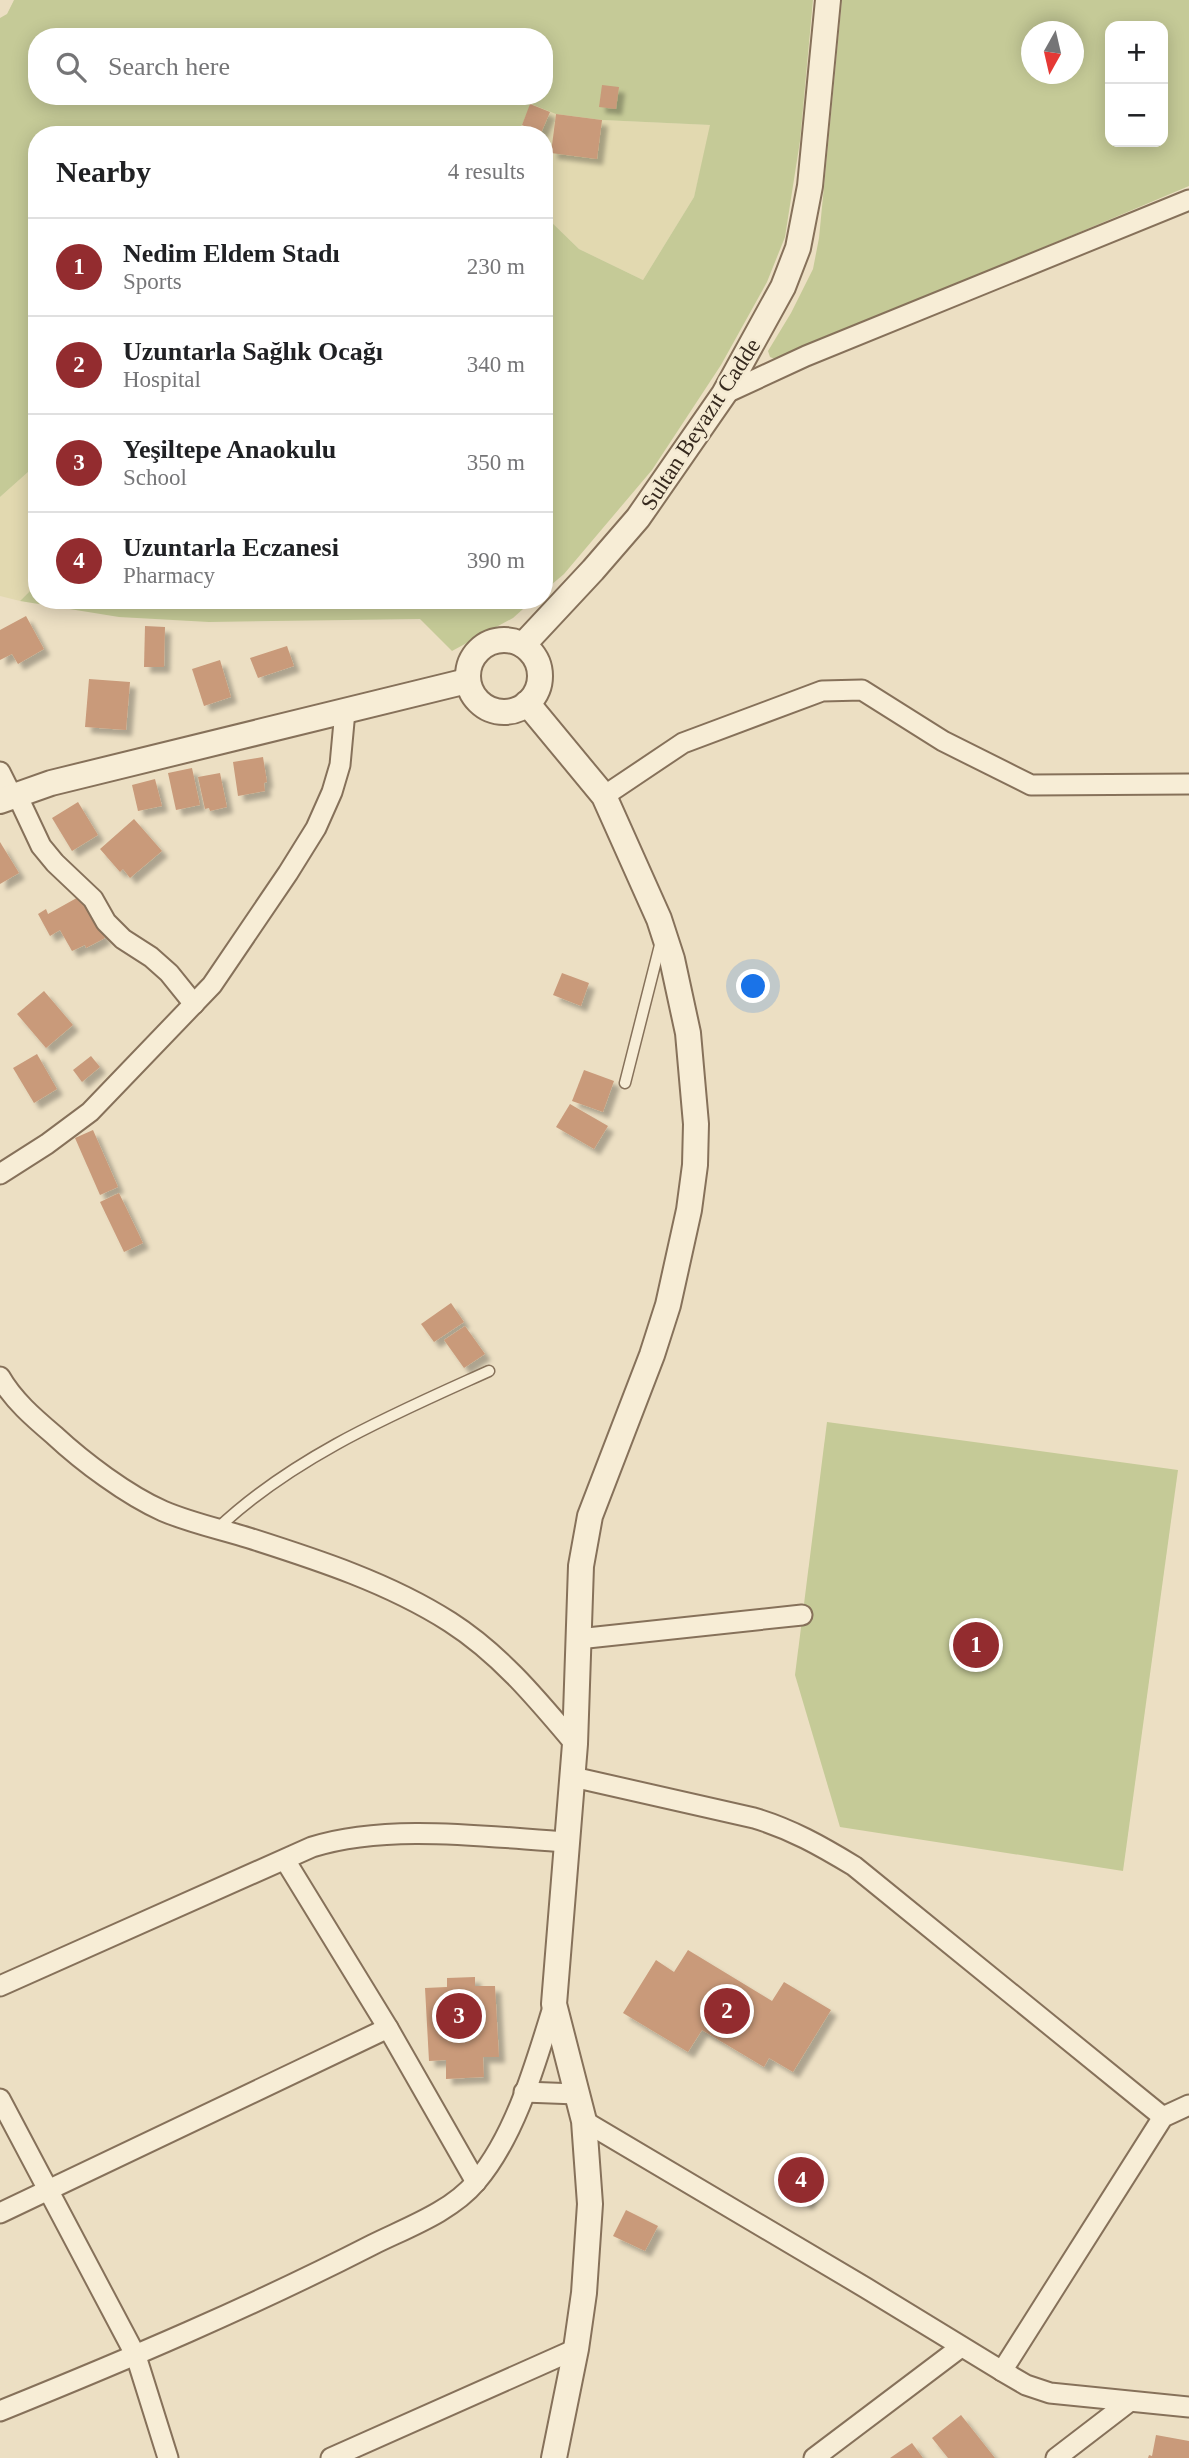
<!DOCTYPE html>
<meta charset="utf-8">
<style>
body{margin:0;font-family:Georgia,serif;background:#f2f2f2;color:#202124}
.controls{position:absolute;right:21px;top:21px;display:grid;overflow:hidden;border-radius:14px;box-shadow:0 4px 18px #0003}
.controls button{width:63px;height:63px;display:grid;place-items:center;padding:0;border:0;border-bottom:2px solid #e0e0e0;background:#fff;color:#202124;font:35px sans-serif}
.compass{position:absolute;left:1021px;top:21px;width:63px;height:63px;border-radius:50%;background:#fff;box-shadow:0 4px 18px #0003;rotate:188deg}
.you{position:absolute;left:754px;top:987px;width:24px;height:24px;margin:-18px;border:5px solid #fff;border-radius:50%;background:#1a73e8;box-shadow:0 0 0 10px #1a73e833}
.badge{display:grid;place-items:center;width:46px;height:46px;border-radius:50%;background:#932c2f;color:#fff;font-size:23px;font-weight:700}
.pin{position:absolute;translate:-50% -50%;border:4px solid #fff;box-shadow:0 2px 7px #0006}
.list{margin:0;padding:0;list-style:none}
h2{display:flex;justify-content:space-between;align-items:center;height:91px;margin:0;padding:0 28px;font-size:30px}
h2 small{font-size:23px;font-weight:400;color:#757577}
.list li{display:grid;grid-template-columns:46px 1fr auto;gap:21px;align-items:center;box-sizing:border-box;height:98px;padding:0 28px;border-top:2px solid #e0e0e0}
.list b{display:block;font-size:26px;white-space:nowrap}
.list p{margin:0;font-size:23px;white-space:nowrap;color:#757577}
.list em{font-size:23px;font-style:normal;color:#757577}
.icon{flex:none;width:38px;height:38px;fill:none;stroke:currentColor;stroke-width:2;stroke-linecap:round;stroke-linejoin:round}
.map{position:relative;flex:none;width:1189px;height:2458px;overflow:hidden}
.search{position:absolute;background:#fff;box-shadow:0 4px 18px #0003;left:28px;top:28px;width:525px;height:77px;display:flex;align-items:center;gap:18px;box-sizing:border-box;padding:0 24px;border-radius:28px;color:#757577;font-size:26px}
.panel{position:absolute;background:#fff;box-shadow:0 4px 18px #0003;left:28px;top:126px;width:525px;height:483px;border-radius:28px}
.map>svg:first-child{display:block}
.farmland{fill:#e2d9b0}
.green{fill:#c5ca97;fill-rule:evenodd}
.building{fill:#c99a7a;filter:url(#shadow)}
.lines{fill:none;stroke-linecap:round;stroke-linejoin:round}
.service-casing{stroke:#86715a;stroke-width:13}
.minor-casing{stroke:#86715a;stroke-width:23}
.tertiary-casing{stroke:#86715a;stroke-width:28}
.service{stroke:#f7edd6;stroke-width:10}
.minor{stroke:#f7edd6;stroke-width:19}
.tertiary{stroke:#f7edd6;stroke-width:24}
.labels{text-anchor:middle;stroke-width:5;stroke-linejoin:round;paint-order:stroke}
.street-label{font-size:23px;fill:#36291e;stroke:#f4ead2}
</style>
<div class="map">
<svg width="1189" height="2458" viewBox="0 0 1189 2458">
<defs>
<filter id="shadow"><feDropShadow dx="6" dy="6" stdDeviation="2" flood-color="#0004"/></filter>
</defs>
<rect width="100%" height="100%" fill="#ecdfc3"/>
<g class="farmland">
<path d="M530,104L602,120L711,125L694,197L643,280L579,249L544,215V135H514L522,125Z"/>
<path d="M37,464V584L20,601L0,596V497Z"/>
</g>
<g class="green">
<path d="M14,0H813L800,141L785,237L767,282L721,365L652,470L564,574L544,591V215L579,249L643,280L694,197L710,125L602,120L556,114L531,104L522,125L514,135H37V464L0,497V18L7,14ZM37,37H544V96H37Z"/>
<path d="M842,0H1189V186L777,360L770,357L768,351L791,313L813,269L819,238ZM1110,26H1163V142H1110ZM1032,32H1074V74H1032Z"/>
<path d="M37,584V600H533L513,618L452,651L420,619L209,622L119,617L20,601Z"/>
<path d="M827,1422L1178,1470L1123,1871L840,1827L795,1675Z"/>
</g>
<g class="building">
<path d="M602,85L619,87L616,109L599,107Z"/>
<path d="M530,104L550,112L541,133L522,125Z"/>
<path d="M556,114L602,120L597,159L551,153Z"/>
<path d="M26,616L44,649L18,664L12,654L0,660V630Z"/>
<path d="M145,626L165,627L164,667H144Z"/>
<path d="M287,646L294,666L258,678L250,658Z"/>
<path d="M220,660L231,697L204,706L192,669Z"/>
<path d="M89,679L130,682L126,730L85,727Z"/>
<path d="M263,757L267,782L264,783L265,791L238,796L233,762Z"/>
<path d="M192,768L200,805L176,810L168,773Z"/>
<path d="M220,773L227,807L210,811L209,808L205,809L198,777Z"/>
<path d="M155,779L162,806L138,811L132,785Z"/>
<path d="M78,802L98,835L72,851L52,818Z"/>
<path d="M134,819L162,851L130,878L123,869L120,872L100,849Z"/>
<path d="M0,842L19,873L0,884Z"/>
<path d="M82,895L105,938L86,948L85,945L72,951L60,930L50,936L38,914L46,909L48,914Z"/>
<path d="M562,973L589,983L581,1006L553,995Z"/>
<path d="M44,991L73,1025L46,1048L17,1014Z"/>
<path d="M37,1054L57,1089L34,1103L13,1068Z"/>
<path d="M91,1056L100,1067L82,1082L73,1070Z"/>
<path d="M584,1070L614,1081L603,1112L572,1101Z"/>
<path d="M570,1104L608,1126L594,1149L556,1127Z"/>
<path d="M93,1130L118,1187L100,1195L75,1138Z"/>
<path d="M119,1193L143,1243L124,1252L100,1202Z"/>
<path d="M451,1303L464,1322L434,1342L421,1324Z"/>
<path d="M465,1326L485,1354L464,1368L444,1340Z"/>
<path d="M688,1950L772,2001L784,1982L831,2010L793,2072L769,2058L764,2067L702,2030L688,2052L623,2013L656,1960L674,1972Z"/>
<path d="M475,1977V1986H495L499,2057H483L484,2077L446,2079V2060L429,2061L425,1988L447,1987V1978Z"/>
<path d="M790,2159L822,2177L807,2204L775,2186Z"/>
<path d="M626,2210L658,2226L645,2251L613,2236Z"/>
<path d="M961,2415L995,2458H948L932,2438Z"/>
<path d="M1156,2435L1189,2441V2458H1148L1149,2455L1152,2456Z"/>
<path d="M912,2443L923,2458H890Z"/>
</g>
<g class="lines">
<defs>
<g id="service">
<path d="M625,1083L661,941"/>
<path d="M217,1529C294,1456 394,1414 489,1371"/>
</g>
<g id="minor">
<path d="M724,394L806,356L1189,200"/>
<path d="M0,772L12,796"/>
<path d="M17,795L41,846L55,863L93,899L106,922L123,939L151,957L169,973L194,1004"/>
<path d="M604,796L683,743L822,691L862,690L943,741L1031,785L1189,784"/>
<path d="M0,1174L47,1144L90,1112L212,985L288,873L316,828L332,792L340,765L345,711"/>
<path d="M0,1377C13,1400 34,1418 54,1435C83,1462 127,1495 163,1511C191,1523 220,1529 249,1538C318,1560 389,1583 450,1622C500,1654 537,1699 575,1744"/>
<path d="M578,1639L802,1615"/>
<path d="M573,1777L754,1818C791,1829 821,1846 854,1866L1163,2117"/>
<path d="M285,1860L388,2028L476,2182"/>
<path d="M0,1986L312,1847C387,1823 488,1837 566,1842"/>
<path d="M524,2092L577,2094"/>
<path d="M0,2099L136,2356L168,2458"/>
<path d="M584,2121L866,2288L1002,2371L1163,2117L1189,2105"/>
<path d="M0,2213L388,2028"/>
<path d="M1002,2371L1026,2385L1050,2393L1189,2407"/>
<path d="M0,2411C126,2360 251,2307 372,2245C406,2228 451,2212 476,2182C516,2135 536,2062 554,2004"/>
<path d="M331,2458L576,2349"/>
<path d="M814,2458L961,2347"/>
<path d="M1056,2458L1129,2402"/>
</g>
<g id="tertiary">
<circle cx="504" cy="676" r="36"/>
<path d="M523,645L593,570L638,518L724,394L783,287L798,248L810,186L828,0"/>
<path d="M527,703L604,796L659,919L672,959L688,1033L696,1124L695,1165L689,1210L668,1305L652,1355L590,1516L581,1566L575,1744L554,2004L584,2121L590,2204L584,2293L576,2349L554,2458"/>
<path d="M0,801L51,783L467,681"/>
</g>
</defs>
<use href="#service" class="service-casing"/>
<use href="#minor" class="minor-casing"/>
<use href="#tertiary" class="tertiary-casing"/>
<use href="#service" class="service"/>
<use href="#minor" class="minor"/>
<use href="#tertiary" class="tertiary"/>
</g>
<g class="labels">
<g class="street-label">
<text transform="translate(700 424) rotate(-57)" y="8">Sultan Beyazıt Cadde</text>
</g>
</g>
</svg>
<div class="controls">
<button>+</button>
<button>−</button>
</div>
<svg class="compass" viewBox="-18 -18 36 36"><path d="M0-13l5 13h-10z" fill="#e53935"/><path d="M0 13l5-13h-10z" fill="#757577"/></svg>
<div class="you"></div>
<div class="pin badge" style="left:976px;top:1645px">1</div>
<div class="pin badge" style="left:727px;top:2011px">2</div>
<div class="pin badge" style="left:459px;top:2016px">3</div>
<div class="pin badge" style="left:801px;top:2180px">4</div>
<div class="search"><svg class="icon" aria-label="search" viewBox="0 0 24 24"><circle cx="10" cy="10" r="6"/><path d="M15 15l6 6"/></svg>Search here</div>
<section class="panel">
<h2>Nearby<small>4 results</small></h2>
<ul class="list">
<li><span class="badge">1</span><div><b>Nedim Eldem Stadı</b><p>Sports</p></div><em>230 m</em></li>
<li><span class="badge">2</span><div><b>Uzuntarla Sağlık Ocağı</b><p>Hospital</p></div><em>340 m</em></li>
<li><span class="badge">3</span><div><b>Yeşiltepe Anaokulu</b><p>School</p></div><em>350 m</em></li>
<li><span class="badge">4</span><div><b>Uzuntarla Eczanesi</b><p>Pharmacy</p></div><em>390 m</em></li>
</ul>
</section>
</div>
